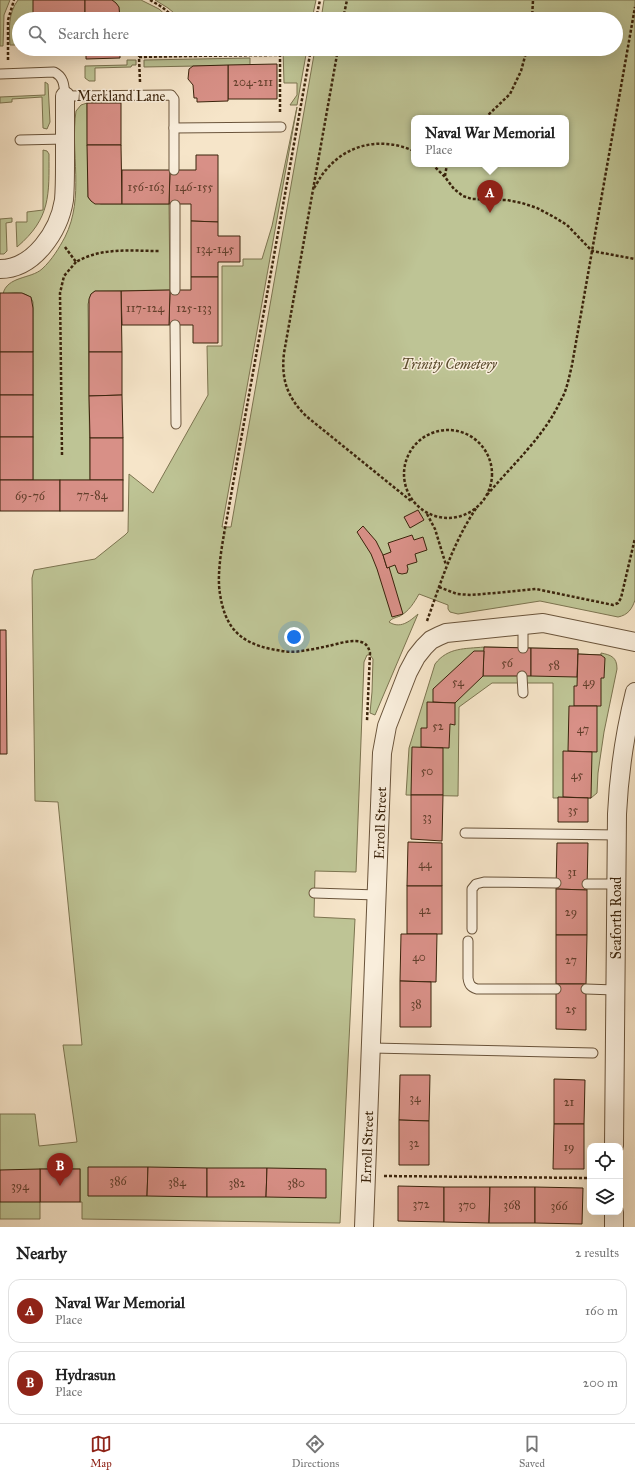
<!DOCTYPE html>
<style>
body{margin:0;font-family:"IM FELL Great Primer",serif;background:#f2f2f2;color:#222}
.controls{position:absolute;right:12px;bottom:12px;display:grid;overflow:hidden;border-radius:8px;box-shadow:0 4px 16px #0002}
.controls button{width:36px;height:36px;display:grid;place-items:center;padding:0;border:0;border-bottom:1px solid #e0e0e0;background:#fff;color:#222;font:20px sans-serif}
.you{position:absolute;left:294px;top:637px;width:14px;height:14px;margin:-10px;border:3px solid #fff;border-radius:50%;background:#1a73e8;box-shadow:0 0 0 6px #1a73e833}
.badge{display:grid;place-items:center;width:26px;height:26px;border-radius:50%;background:#8f2418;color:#fff;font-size:13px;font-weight:700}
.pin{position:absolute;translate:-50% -33px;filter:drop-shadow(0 1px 2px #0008)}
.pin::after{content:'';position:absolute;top:21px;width:14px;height:12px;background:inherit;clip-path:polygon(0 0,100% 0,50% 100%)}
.popup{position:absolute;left:411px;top:115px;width:158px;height:52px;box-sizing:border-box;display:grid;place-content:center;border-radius:8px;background:#fff;filter:drop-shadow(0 1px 3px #0005);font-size:13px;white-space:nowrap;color:#767676}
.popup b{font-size:15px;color:#222}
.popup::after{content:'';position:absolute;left:50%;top:100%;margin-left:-8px;border:8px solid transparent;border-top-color:#fff}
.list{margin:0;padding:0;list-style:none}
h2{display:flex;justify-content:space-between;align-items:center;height:52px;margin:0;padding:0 16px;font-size:17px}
h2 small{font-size:13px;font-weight:400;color:#767676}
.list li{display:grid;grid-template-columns:26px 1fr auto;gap:12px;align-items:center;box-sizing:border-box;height:64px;margin:0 8px 8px;padding:0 8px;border:1px solid #e0e0e0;border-radius:12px}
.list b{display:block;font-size:15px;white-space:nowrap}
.list p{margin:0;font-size:13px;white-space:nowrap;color:#767676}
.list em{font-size:13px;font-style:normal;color:#767676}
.icon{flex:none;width:22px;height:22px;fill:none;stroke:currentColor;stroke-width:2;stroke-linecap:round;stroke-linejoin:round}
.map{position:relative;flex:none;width:635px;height:1227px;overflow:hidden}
.search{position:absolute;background:#fff;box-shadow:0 4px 16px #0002;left:12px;right:12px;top:12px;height:44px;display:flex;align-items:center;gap:10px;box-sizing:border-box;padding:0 14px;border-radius:22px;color:#767676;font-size:15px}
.sheet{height:196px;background:#fff}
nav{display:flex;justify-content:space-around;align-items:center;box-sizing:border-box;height:56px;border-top:1px solid #e0e0e0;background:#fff;font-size:11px;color:#767676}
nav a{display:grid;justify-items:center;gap:2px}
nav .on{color:#8f2418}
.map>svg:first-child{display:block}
.green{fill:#bec495;stroke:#7c7450;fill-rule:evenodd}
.building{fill:#d89087;stroke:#3b240c}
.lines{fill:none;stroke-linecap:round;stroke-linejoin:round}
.lane-casing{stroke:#6a543b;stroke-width:11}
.street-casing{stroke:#6a543b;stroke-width:20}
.path{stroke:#3b240c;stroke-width:2.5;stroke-dasharray:3 2;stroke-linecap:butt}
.lane{stroke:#f9eedc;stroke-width:9}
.street{stroke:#f9eedc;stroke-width:18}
.labels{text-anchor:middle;stroke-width:3;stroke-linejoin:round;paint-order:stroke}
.number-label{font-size:12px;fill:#623f2b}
.street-label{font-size:14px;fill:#3b240c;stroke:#f9eedc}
.park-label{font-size:14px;font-style:italic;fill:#5c4c2e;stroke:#f9eedc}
</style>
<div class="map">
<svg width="635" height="1227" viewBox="0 0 635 1227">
<rect width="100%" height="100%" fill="#f6e5c9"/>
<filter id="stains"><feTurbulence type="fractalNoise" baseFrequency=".005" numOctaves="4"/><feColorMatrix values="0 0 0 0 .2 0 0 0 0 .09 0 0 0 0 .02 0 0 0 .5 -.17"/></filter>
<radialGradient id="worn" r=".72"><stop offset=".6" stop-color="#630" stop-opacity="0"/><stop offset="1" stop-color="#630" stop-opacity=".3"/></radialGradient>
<g class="green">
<path d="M0,0H10L4,15L3,46H0Z"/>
<path d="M18,0H48L33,19H19V36L16,37V45H10C9,30 8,13 18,0Z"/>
<path d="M112,0H141L159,9L170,19H120C119,11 120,5 112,0Z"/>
<path d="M155,0H316L312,19H265L253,14L243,13L219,14L197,18L179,17L168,8Z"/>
<path d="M324,0H635V600C632,609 628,615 618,617L540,601L458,614L450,612L448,609V605L419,594C414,603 409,611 400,616C395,618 392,618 389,622C400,629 409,622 418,614L375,715L370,713L372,692L373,659L370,655H367L364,662L356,872L315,871L314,917L355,919L340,1223L82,1219V1202H80V1169H40V1219H0V1114H35L39,1146L77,1142L63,1045H82L58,802L35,801L32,578L34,570L95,559L125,535L128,532L129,474L153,493L208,395L207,346H222V266H243V259H262L272,226L297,107L222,527H231L315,49H616V19H321ZM414,118H566V164H414Z"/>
<path d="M120,49H183L182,52L120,53Z"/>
<path d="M189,49H276L277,51L189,52Z"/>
<path d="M283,49H307L297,105H290L297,95V83H284Z"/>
<path d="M250,58V65L144,67V60Z"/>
<path d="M127,60H136V65H132L131,67L95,68V81H89L85,78V66L127,65Z"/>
<path d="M45,82L48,84L50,122L47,129L43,128L42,97L12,99V102L0,103V97L45,95Z"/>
<path d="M87,103L88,197L91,201L101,204H169L170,290L101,291H95L91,294L88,304L90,480H33V302C28,290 14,293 3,294C7,276 31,279 42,269C52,260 59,248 65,237C85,197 70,153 76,111L81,105Z"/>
<path d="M43,150L47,151L49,154C49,195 51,218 17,247L16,222H27V212L43,210Z"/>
<path d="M12,218V222L6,223L7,251L4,254H0V219Z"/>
<path d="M484,647L578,649V654L601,655V653C611,655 617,657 617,669L604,732L598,773L597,793L591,798H553V683H492L459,707L458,796L406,795L409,748L435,664C448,647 465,649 484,647Z"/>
</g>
<g class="building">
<rect x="33" y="0" width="52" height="19"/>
<path d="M85,0H112L116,3L119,7L120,19H85Z"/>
<path d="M86,49H120V58L86,59Z"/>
<path d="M277,64V99H228V65Z"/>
<path d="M228,65V101L197,102V98H194L193,85L188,79L189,69L193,66Z"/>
<rect x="87" y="103" width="34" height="42"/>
<path d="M87,145H121L122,204H95L91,201L88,197Z"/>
<path d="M196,155H218V222L191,221V204H169L170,170H196Z"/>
<path d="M122,170H170L169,204H122Z"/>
<path d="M191,221L218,222V236H240V262H218V277H191Z"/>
<path d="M191,277H218V343H193V325H169L170,290H191Z"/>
<path d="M170,290L169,325H122L121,291Z"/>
<path d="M95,291H121L122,352H89V299L91,294Z"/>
<path d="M0,293H22L31,297L33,308V352H0Z"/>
<rect x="0" y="352" width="33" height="43"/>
<path d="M89,352H122V395L89,396Z"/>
<rect x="0" y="395" width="33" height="42"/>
<path d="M122,395L123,438H90L89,396Z"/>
<rect x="0" y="437" width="33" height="43"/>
<rect x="90" y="438" width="33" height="42"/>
<rect x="0" y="480" width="60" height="31"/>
<rect x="60" y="480" width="63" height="31"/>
<path d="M418,510L424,520L410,528L404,517Z"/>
<path d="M363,526L376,541L383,555L387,568L389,567L403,614L392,617L377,569L371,554L357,532Z"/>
<path d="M412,535L414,540L423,537L427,550L415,554L417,562L407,565L408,569L407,573L402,574L398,573L395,565L387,568L383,555L391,552L388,543Z"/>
<path d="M0,630H6L7,754H0Z"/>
<path d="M484,647L531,648V676H483Z"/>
<path d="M531,648L578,649L577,677L531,676Z"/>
<path d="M474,651H484L483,676L455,703L433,702V689Z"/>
<path d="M578,654L601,655L605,658L604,678H601V706H574V686H577Z"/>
<path d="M427,702L455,703V725L450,724L449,748L421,747V728H427Z"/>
<path d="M569,706H597V752L568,751Z"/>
<path d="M412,747L443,748V795H411Z"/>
<path d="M563,751L592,752L591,798L563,797Z"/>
<path d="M411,795H443L442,841L411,839Z"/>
<path d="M558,797L588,798V822H558Z"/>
<path d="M408,842L442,843V886H407Z"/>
<path d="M557,843H588L587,890L556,889Z"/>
<rect x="407" y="886" width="35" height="48"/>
<path d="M556,889L587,890V935H556Z"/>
<path d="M401,934H437L436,982L400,981Z"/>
<path d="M556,935H587L586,984H556Z"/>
<path d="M400,981L431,982V1027H400Z"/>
<path d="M556,984H586V1030L556,1029Z"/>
<path d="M400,1075H430L429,1121L399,1120Z"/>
<path d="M554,1079L585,1080L584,1124H554Z"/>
<path d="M399,1120L429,1121V1165H399Z"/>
<path d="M554,1124H584V1169H553Z"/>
<path d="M88,1167H148L147,1196H88Z"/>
<path d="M148,1167L207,1168V1197L147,1196Z"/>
<path d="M207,1168H267L266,1197H207Z"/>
<path d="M267,1168L326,1169V1198L266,1197Z"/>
<rect x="40" y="1169" width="40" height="33"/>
<path d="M40,1169V1202H0V1170Z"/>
<path d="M398,1186L444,1187V1222L398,1221Z"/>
<path d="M444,1187H490L489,1223L444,1222Z"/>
<path d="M490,1187H535V1223H489Z"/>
<path d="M535,1187L583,1188L582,1224L535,1223Z"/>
</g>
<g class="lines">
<defs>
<g id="lane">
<path d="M0,74L54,72C64,77 64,85 65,96L171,95L174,99V170"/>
<path d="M174,128L281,127"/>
<path d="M20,140L65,139"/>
<path d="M175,205V290"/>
<path d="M175,325L176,424"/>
<path d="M523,648V625"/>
<path d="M522,676L523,693"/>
<path d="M465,833L617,835"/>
<path d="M587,884H616"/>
<path d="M314,893L377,895"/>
<path d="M472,929V889L476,884L484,882L556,883"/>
<path d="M468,941V978C469,985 471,987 477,989H556"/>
<path d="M586,989L615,990"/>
<path d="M372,1048L593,1053"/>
</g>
<g id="street">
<path d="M0,269C34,269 59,231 64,200C65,188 65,176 65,164C65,141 65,118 65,96"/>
<path d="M614,1146L617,814C619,773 625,732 635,692"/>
<path d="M614,1212V1227"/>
<path d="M364,1227L382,753L387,726L408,672L416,657L424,647L431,640L439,636L446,633L543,623L635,642"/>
</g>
</defs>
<use href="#lane" class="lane-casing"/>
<use href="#street" class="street-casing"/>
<g class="path">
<path d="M150,0L162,7L176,19"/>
<path d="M210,19L241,16L257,19"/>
<path d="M316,19L320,0"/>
<path d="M343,19L347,0"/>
<path d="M532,19L533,0"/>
<path d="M186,49V56L280,55"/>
<path d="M280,49V113"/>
<path d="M311,49L228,512C224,535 216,571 220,594C225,626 238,642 271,649C281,651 291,653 301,651C310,650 319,648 328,646C338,644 354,638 364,643C368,646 369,649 370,653L367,721"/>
<path d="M338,49L284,353C281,379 287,397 306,416L411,501"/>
<path d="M8,60V20L14,0"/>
<path d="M140,82L139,57L186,56"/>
<path d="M485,118L510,94L521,71L527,49"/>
<path d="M432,164L445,177L454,189L463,196L472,199L507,200L522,203L537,208L554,217L567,225L592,251L635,259"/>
<path d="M445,176L447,164"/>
<path d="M314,188C318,182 321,175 326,170C348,143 383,137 414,151"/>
<path d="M65,247L76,262C102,247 131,251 160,251"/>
<circle cx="448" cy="474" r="44"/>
<path d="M62,455L60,293L64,276L76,262"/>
<path d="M487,495C512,465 544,437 561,400C567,390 569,377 572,365L635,7"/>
<path d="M427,514L435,529L446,565"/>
<path d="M439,587L457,594L471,595L495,593L536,589L613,605L618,603L621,598L635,538"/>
<path d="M427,621C441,582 453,542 477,507"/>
<path d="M384,1176L590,1178"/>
</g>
<use href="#lane" class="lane"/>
<use href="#street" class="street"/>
</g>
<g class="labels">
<g class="number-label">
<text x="253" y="86">204-211</text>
<text x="146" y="191">156-163</text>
<text x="194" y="191">146-155</text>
<text x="215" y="253">134-145</text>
<text x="145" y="312">117-124</text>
<text x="194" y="312">125-133</text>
<text x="92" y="499">77-84</text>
<text x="30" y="500">69-76</text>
<text x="507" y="667">56</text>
<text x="554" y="669">58</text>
<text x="458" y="686">54</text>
<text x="589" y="686">49</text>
<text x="438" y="730">52</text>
<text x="583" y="733">47</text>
<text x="427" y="775">50</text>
<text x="577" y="779">45</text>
<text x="573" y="814">35</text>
<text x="427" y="821">33</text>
<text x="425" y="868">44</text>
<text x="572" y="876">31</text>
<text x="425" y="914">42</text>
<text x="571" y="916">29</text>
<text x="419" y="961">40</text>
<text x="571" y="964">27</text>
<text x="416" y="1008">38</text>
<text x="571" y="1013">25</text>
<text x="415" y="1102">34</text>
<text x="569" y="1106">21</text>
<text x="414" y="1147">32</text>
<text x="569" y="1151">19</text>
<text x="118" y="1185">386</text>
<text x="177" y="1186">384</text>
<text x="237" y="1187">382</text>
<text x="296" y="1187">380</text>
<text x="20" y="1190">394</text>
<text x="421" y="1208">372</text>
<text x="467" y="1209">370</text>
<text x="512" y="1209">368</text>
<text x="559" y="1210">366</text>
</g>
<g class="street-label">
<text x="121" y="101">Merkland Lane</text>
<text transform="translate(380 823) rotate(-88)" y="5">Erroll Street</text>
<text transform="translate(616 918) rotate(-90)" y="5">Seaforth Road</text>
<text transform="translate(367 1147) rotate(-88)" y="5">Erroll Street</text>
</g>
<g class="park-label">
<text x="449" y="369">Trinity Cemetery</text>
</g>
</g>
<rect width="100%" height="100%" filter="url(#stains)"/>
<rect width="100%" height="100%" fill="url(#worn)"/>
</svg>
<div class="controls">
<button><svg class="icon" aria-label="locate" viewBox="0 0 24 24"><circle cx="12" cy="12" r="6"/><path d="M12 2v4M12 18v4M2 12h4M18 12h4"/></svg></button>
<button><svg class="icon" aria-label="layers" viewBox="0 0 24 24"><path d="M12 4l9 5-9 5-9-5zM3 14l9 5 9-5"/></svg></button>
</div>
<div class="you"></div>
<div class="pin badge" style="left:490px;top:213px">A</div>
<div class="popup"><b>Naval War Memorial</b>Place</div>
<div class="pin badge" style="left:60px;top:1186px">B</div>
<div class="search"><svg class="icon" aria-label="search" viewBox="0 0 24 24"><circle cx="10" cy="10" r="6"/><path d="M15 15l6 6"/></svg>Search here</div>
</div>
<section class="sheet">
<h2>Nearby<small>2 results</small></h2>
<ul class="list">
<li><span class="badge">A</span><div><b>Naval War Memorial</b><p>Place</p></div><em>160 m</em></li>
<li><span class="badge">B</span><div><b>Hydrasun</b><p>Place</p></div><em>200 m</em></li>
</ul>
</section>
<nav>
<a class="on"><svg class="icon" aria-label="map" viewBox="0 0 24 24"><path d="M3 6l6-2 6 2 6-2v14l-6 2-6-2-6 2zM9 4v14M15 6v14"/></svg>Map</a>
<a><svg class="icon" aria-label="directions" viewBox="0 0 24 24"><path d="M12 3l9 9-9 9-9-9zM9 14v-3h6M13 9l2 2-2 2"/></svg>Directions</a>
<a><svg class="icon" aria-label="saved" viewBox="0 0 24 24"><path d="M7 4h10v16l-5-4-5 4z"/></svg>Saved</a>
</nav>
